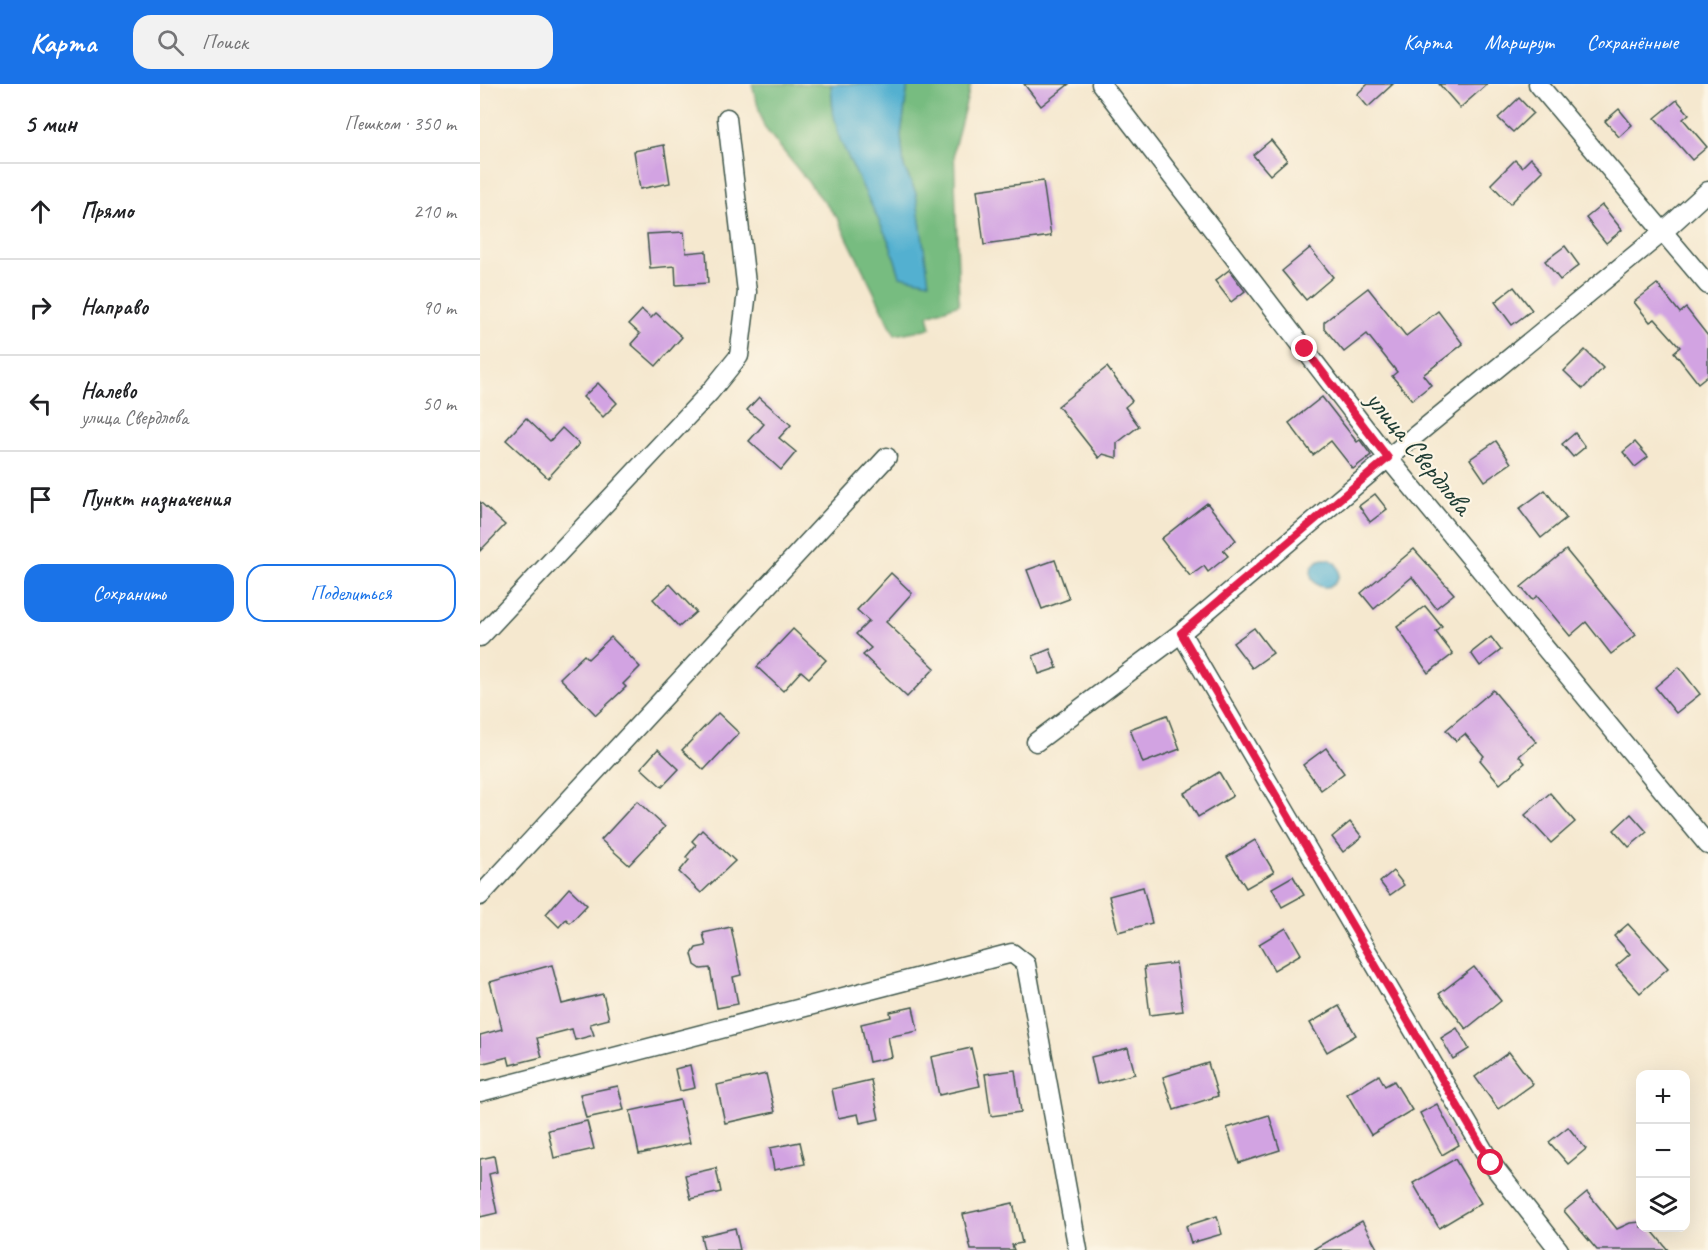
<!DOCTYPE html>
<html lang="ru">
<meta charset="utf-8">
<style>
body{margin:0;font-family:Caveat,sans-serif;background:#f2f2f2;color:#202124}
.controls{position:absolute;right:18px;bottom:18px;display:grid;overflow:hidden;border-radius:12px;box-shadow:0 6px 24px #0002}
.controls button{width:54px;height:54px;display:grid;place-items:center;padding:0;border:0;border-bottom:2px solid #e0e0e0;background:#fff;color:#202124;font:30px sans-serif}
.stop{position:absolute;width:18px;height:18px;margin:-14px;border:4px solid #e11d48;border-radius:50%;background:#fff}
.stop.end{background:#e11d48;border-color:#fff;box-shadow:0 2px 6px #0008}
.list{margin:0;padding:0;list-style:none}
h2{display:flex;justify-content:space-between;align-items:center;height:78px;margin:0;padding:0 24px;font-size:26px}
h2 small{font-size:20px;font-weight:400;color:#757577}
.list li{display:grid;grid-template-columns:39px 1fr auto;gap:18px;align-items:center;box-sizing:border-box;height:96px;padding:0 24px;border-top:2px solid #e0e0e0}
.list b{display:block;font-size:22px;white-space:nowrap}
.list p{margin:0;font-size:20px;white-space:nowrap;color:#757577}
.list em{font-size:20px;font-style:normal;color:#757577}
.actions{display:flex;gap:12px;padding:18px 24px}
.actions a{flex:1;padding:14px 0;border:2px solid #1a73e8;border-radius:18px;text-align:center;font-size:21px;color:#1a73e8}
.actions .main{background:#1a73e8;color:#fff}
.icon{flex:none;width:33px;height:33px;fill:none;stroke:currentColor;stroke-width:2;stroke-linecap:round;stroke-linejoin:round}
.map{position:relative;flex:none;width:1228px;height:1166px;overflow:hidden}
header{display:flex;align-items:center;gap:36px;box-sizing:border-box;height:84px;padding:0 30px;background:#1a73e8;color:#fff}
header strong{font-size:28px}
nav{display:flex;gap:33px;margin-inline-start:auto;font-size:21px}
.search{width:420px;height:54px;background:#f2f2f2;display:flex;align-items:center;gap:15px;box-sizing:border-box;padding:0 21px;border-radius:18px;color:#757577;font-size:22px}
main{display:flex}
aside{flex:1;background:#fff}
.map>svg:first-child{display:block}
.forest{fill:#77bc80;stroke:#4b7c5a;stroke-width:1.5}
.water{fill:#52b0d0;stroke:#387682;stroke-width:1.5}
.building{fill:#d2a3e2}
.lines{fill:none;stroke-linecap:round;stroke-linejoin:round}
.street-casing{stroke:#3f574b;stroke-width:21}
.street{stroke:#fff;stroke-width:18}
.route{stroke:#e11d48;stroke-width:8}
.labels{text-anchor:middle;stroke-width:4.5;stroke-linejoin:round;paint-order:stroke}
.street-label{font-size:28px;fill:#1f3d34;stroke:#fcf5e5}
</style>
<header>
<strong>Карта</strong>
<div class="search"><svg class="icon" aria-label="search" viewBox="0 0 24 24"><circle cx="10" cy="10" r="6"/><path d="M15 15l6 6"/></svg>Поиск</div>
<nav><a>Карта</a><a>Маршрут</a><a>Сохранённые</a></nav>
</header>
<main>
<aside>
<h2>5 мин<small>Пешком · 350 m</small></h2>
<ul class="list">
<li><svg class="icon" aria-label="ahead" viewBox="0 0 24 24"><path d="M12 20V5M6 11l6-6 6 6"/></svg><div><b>Прямо</b></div><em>210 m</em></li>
<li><svg class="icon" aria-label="right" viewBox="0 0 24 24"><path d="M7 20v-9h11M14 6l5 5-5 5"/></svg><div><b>Направо</b></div><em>90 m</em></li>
<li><svg class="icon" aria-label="left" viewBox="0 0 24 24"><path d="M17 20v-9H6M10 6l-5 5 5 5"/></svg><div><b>Налево</b><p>улица Свердлова</p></div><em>50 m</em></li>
<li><svg class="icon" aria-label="arrive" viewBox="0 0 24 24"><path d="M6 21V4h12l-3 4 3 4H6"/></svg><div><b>Пункт назначения</b></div></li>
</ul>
<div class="actions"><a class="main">Сохранить</a><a>Поделиться</a></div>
</aside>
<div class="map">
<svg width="1228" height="1166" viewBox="0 0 1228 1166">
<rect width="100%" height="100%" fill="#fcf5e5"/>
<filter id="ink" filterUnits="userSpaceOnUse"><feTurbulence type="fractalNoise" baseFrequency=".0167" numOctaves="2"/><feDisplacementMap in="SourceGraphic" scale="12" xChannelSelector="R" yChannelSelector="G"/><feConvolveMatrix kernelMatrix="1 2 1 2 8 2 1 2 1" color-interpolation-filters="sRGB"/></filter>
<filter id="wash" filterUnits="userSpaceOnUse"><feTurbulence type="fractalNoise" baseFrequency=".008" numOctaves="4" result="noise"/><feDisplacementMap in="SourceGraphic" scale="24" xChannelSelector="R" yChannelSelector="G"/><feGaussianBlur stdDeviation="1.35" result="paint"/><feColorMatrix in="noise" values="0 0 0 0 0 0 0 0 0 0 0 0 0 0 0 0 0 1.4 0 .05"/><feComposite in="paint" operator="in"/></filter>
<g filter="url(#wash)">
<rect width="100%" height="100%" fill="#f5e8cf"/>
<path class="forest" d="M272,0H351L353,28L410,160L420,191L436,109L424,83L421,51L428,0H491L474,64L479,220L448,231L451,244L415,251L358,135L284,43Z"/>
<g class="water">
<path d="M351,0H428L421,51L424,83L436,109L449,198L420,192L410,160L360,56L353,28Z"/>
<circle cx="845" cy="489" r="14"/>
</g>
<g id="blocks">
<g class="building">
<path d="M544,0H589L561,22Z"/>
<path d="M888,0H913L888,23L877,10Z"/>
<path d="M959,0H1007L980,24Z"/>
<path d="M1039,14L1053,29L1033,48L1018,34Z"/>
<path d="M1197,16L1209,30L1203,35L1227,63L1212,76L1175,34Z"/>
<path d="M1139,25L1152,41L1139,53L1125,37Z"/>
<path d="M791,56L807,76L790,91L773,71Z"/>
<path d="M184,61L190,99L160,105L154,67Z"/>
<path d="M1051,74L1063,87L1030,120L1011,100L1035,76L1042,83Z"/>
<path d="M563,97L571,152L504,161L497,106Z"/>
<path d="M1122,121L1142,146L1126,159L1106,134Z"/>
<path d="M204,148L206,169L226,167L228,199L196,201L195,182L170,184L167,150Z"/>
<path d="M1085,162L1099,181L1080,196L1065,177Z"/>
<path d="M830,164L853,193L826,216L802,187Z"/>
<path d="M749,186L765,207L751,218L735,197Z"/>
<path d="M1177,200L1200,229L1206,224L1228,252V291L1218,299L1194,268L1200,263L1175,235L1170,238L1154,218Z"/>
<path d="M1034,203L1052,226L1032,241L1015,218Z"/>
<path d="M888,204L926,252L958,227L983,260L943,291L951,301L932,316L912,292L917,288L887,250L864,268L844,244V238Z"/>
<path d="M162,226L171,234L176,229L202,253L176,282L151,260L160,250L149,240Z"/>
<path d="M1105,266L1123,284L1103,305L1084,287Z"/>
<path d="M627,283L652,317L645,323L659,342L637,359V374L623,370L619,374L578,322Z"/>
<path d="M118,299L137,319L123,333L103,313Z"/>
<path d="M279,313L311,341L299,354L316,368L301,386L269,357L284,340L267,326Z"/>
<path d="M842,313L877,358L880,356L891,371L873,385L851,357L833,371L809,339Z"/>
<path d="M46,334L70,357L82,344L99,360L68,394L26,356Z"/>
<path d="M1095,349L1105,363L1093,373L1082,360Z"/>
<path d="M1016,357L1031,379L1005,397L990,375Z"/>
<path d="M1155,358L1168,373L1155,383L1143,368Z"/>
<path d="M1065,406L1086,434L1061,454L1039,425Z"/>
<path d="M895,410L907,425L890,438L879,422Z"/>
<path d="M0,418L25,441L0,467Z"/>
<path d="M727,419L756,456L743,466L748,472L728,488L724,482L710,492L681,455Z"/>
<path d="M934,465L974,510L956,524L932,493L894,525L881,509Z"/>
<path d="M1086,466L1156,551L1131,570L1106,538L1090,552L1057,512L1052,516L1041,503Z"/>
<path d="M575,476L589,515L562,525L547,486Z"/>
<path d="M411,489L432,509L406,538L455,584L427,613L383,571L391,564L376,550L389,537L377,526Z"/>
<path d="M190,500L216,528L199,543L173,515Z"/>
<path d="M945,522L962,543L956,548L973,570L948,589L917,543Z"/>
<path d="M774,544L793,569L772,584L753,559Z"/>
<path d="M313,545L346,576L329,594L321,587L303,607L277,583Z"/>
<path d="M131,553L160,583L143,600L146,603L116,631L80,594L104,571L108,575Z"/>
<path d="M1011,553L1021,566L1000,582L991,569Z"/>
<path d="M570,565L577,584L559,590L553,572Z"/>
<path d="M1199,583L1220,610L1196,629L1175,603Z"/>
<path d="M1013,606L1056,658L1039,672L1045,679L1020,700L1000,676L1004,672L985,650L976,657L966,646Z"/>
<path d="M238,629L259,649L224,686L202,666Z"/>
<path d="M687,631L700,665L663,679L650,645Z"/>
<path d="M846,664L864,689L841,706L823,681Z"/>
<path d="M178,665L199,685L182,703L161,684Z"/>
<path d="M739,688L753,712L718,733L704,709Z"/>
<path d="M1070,709L1095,738L1071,759L1045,731Z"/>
<path d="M157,717L185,743L149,781L121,756Z"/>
<path d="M1151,730L1167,748L1149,763L1134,746Z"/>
<path d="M870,738L882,753L863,768L852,753Z"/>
<path d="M222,746L255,777L221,809L199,788L209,776L206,773L216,761L212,757Z"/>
<path d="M775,756L794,788L766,804L747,773Z"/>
<path d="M913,787L924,801L910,811L900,798Z"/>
<path d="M813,792L824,811L802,823L792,804Z"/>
<path d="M663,803L672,839L638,848L629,812Z"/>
<path d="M89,804L107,821L90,839L86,835L79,843L66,830Z"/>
<path d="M1148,840L1188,884L1160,909L1136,882L1150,870L1134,852Z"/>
<path d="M251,843L261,891L253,893L258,920L237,924L230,884L221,885L215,881L212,870L216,864L226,862L223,849Z"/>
<path d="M806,844L821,870L794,886L779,860Z"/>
<path d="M696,879L703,927L670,931L664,883Z"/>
<path d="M72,881L82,920L123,910L129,935L110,940L114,951L95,956L92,945L57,954L62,973L30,981L28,973L0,980V951L22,945L10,898Z"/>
<path d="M994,883L1021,917L986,945L959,910Z"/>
<path d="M859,922L876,951L847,968L830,939Z"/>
<path d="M433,923L438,947L408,953L412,973L389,978L381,940L411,933L410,928Z"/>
<path d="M977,944L989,965L973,975L961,954Z"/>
<path d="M491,964L500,1002L459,1011L451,973Z"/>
<path d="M648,964L655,990L617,1000L611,973Z"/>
<path d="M1029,968L1053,1000L1018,1025L995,993Z"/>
<path d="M728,979L738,1012L694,1026L683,993Z"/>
<path d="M210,981L215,1004L200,1007L195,985Z"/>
<path d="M535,986L541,1028L511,1032L505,990Z"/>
<path d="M286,990L295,1028L245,1039L237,1001Z"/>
<path d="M899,991L905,1002L914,997L932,1026L891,1051L867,1010Z"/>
<path d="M391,996L399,1035L380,1039L378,1030L358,1034L352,1005Z"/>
<path d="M138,1002L144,1026L106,1034L100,1010Z"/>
<path d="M200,1016L210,1059L159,1070L150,1027Z"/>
<path d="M957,1020L979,1061L962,1071L940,1029Z"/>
<path d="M789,1031L800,1066L759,1079L747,1044Z"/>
<path d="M107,1037L114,1065L74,1074L68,1046Z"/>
<path d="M1088,1043L1106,1065L1088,1080L1069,1058Z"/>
<path d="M320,1058L325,1080L294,1086L290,1064Z"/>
<path d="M14,1072L17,1088L9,1090L17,1129L0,1133V1075Z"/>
<path d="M975,1075L1001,1119L959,1144L933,1099Z"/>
<path d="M236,1084L241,1108L211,1115L205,1091Z"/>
<path d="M1107,1108L1137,1145L1150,1139L1161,1138V1143H1169L1188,1166H1117L1084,1127Z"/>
<path d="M533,1119L542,1159L532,1161L534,1166H491L483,1130Z"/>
<path d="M737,1132L742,1150L711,1159L706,1142Z"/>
<path d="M882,1137L898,1166H832Z"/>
<path d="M255,1144L260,1166H224L221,1152Z"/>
</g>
</g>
</g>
<g filter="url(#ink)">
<use href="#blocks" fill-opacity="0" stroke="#3f574b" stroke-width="1.5"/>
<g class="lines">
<defs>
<g id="street">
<path d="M621,0L908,374L1228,761"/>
<path d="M1058,0L1228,201"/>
<path d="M701,549L1011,1079L1079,1166"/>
<path d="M0,553L230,308L259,272L267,208L247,34"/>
<path d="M556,658L701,549L908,374L1183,148L1228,107"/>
<path d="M0,812L407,373"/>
<path d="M0,1008L532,869L546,880L598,1166"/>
</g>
</defs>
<use href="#street" class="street-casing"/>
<use href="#street" class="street"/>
</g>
</g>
<g class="lines" filter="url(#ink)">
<path class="route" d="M825,265L908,374L701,549L1011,1079"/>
</g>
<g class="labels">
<g class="street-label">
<text transform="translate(940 368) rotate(51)" y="10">улица Свердлова</text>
</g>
</g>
</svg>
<div class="controls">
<button>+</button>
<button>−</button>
<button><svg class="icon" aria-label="layers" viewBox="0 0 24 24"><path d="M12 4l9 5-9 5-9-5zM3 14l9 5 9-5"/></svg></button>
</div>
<div class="stop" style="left:1011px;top:1079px"></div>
<div class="stop end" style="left:825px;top:265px"></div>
</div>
</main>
